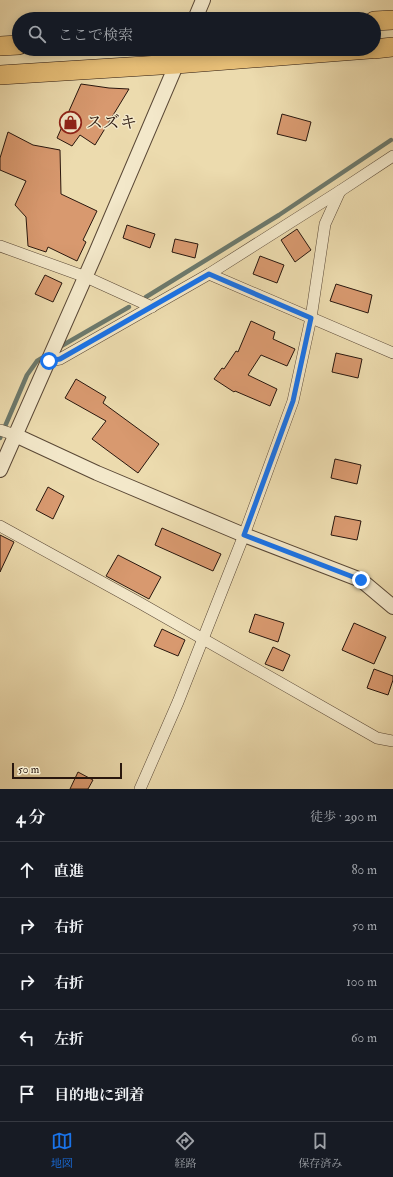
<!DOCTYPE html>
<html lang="ja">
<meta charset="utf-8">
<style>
body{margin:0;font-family:"IM FELL Double Pica","Noto Serif JP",serif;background:#20242c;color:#f1f3f6}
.scale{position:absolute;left:12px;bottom:10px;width:110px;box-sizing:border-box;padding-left:4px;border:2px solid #29170e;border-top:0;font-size:11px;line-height:14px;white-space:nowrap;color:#29170e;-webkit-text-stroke:3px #f3e8ca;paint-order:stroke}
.stop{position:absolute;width:12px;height:12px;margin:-9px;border:3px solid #1a73e8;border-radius:50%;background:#fff}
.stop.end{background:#1a73e8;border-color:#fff;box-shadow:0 1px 4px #0008}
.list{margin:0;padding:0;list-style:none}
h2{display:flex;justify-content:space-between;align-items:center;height:52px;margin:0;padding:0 16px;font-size:17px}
h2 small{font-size:13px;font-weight:400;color:#9ea1a6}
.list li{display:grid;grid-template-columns:26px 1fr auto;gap:12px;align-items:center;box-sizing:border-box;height:56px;padding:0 16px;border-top:1px solid #363941}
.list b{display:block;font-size:15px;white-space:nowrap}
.list em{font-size:13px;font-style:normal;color:#9ea1a6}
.icon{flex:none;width:22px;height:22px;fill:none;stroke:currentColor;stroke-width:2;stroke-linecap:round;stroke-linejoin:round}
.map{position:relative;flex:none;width:393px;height:789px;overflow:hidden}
.search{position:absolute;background:#171b24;box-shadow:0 2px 10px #0003;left:12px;right:12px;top:12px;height:44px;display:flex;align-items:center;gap:10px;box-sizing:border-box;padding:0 14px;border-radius:22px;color:#9ea1a6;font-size:15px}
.sheet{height:332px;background:#171b24}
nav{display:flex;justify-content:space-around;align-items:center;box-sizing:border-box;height:56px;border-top:1px solid #363941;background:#171b24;font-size:11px;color:#9ea1a6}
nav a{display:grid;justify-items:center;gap:2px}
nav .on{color:#1a73e8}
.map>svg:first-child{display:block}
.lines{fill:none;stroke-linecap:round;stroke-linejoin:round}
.stream{stroke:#6c796c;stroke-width:4.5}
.building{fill:#d8996f;stroke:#29170e}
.minor-casing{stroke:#5a4836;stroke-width:12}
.tertiary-casing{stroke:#5a4836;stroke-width:16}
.trunk-casing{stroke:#29170e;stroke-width:20}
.minor{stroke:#f3e8ca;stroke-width:11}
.tertiary{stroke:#f3e8ca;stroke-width:14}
.trunk{stroke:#e6be77;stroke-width:19}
.route{stroke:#1a73e8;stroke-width:5}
.labels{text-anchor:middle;stroke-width:3;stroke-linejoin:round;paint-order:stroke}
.poi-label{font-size:17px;fill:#29170e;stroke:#f3e8ca;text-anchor:start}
</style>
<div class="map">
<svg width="393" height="789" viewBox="0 0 393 789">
<rect width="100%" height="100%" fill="#ecdbae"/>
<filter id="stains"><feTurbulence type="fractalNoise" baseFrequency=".005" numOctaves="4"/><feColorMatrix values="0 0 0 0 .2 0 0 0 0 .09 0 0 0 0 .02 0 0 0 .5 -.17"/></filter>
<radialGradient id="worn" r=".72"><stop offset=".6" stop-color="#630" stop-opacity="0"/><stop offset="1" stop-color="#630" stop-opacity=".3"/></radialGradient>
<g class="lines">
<g class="stream">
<path d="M146,297L279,215L391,140"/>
<path d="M58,348L129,307"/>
<path d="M0,438L27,375L37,361L47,355"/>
</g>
</g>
<g class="building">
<path d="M81,84L109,88L129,89L95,145L80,135L72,146L57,138Z"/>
<path d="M282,114L311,122L306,141L277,134Z"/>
<path d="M8,132L33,145L60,150L61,194L97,211L83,240L86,242L77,261L48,247L46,252L28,246L26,217L15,205L26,181L0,170V158Z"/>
<path d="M127,225L155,234L150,248L123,238Z"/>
<path d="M297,229L311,250L295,262L281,240Z"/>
<path d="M175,239L198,244L195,258L172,252Z"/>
<path d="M260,256L284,265L277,283L253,274Z"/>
<path d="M45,275L62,283L53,302L35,294Z"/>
<path d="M336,284L372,295L368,313L330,301Z"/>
<path d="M251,321L275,332L273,339L295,349L287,366L261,355L248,375L277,389L270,406L235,391L234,392L214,379L222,368L224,369L236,351L238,352Z"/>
<path d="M336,353L362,359L358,378L332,372Z"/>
<path d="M76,379L106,397L103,403L159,444L138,473L92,439L106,421L65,398Z"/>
<path d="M335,459L361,465L357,484L331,478Z"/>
<path d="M48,487L64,496L53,519L36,510Z"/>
<path d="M335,516L361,521L357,540L331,535Z"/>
<path d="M162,528L221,554L213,571L155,545Z"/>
<path d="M0,535L14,542L0,572Z"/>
<path d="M118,555L161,577L149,599L106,576Z"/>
<path d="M255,614L284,623L278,642L249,632Z"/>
<path d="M354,623L386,637L374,664L342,650Z"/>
<path d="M162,629L185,640L178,656L154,646Z"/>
<path d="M273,647L290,655L283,671L265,664Z"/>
<path d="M374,669L393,676V680L388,695L367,688Z"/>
<path d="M78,772L93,780L88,789H70Z"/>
</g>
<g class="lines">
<defs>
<g id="minor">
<path d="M0,246L86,277L152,307"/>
<path d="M209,274L393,353"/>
<path d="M49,361L60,359L209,274L340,191L393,156"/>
<path d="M0,430L15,435"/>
<path d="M0,526L140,603L377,738L393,741"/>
<path d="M140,789L178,702L244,535L293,401L311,318L325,224L340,191"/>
</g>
<g id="tertiary">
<path d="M195,19L203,0"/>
<path d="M15,435L97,473L244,535L361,580L393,607"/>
<path d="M0,470L95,255L183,49"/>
</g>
<g id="trunk">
<path d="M374,21L393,20"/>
<path d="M0,46L19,45"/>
<path d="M374,49L393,47"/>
<path d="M0,75L176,64L369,49"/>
</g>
</defs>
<use href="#minor" class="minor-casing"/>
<use href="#tertiary" class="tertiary-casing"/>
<use href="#trunk" class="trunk-casing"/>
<use href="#minor" class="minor"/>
<use href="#tertiary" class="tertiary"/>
<use href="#trunk" class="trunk"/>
</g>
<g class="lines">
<path class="route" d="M49,361L60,359L209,274L311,318L293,401L244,535L361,580"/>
</g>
<defs>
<symbol id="shop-ring" viewBox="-11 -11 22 22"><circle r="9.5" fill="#f3e8ca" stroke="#8f2418" stroke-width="1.5"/><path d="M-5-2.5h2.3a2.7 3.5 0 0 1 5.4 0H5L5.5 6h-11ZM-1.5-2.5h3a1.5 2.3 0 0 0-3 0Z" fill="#8f2418"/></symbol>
</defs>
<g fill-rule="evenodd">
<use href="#shop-ring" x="58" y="110" width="25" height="25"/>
</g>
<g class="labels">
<g class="poi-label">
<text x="86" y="128">スズキ</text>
</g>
</g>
<rect width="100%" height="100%" filter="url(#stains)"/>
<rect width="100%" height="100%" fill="url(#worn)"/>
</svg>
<div class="scale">50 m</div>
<div class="stop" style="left:49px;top:361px"></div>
<div class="stop end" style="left:361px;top:580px"></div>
<div class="search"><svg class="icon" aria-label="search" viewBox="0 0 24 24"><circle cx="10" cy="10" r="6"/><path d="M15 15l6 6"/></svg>ここで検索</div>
</div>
<section class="sheet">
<h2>4 分<small>徒歩 · 290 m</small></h2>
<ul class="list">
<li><svg class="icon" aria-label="ahead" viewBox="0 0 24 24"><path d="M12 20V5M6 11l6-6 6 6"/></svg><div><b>直進</b></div><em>80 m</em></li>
<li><svg class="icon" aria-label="right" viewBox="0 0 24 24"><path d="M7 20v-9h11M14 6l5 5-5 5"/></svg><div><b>右折</b></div><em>50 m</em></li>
<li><svg class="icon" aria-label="right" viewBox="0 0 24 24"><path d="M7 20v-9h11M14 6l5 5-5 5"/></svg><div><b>右折</b></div><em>100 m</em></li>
<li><svg class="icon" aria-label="left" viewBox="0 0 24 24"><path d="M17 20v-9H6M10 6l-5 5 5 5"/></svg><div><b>左折</b></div><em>60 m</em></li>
<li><svg class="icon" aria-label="arrive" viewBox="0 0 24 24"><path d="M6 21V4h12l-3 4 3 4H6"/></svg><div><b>目的地に到着</b></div></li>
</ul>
</section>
<nav>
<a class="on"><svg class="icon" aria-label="map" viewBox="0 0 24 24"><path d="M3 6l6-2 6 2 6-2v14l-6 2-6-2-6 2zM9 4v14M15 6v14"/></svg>地図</a>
<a><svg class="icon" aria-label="directions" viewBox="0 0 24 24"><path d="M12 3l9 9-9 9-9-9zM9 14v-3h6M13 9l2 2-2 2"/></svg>経路</a>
<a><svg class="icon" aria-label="saved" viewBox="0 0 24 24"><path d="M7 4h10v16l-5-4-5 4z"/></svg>保存済み</a>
</nav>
